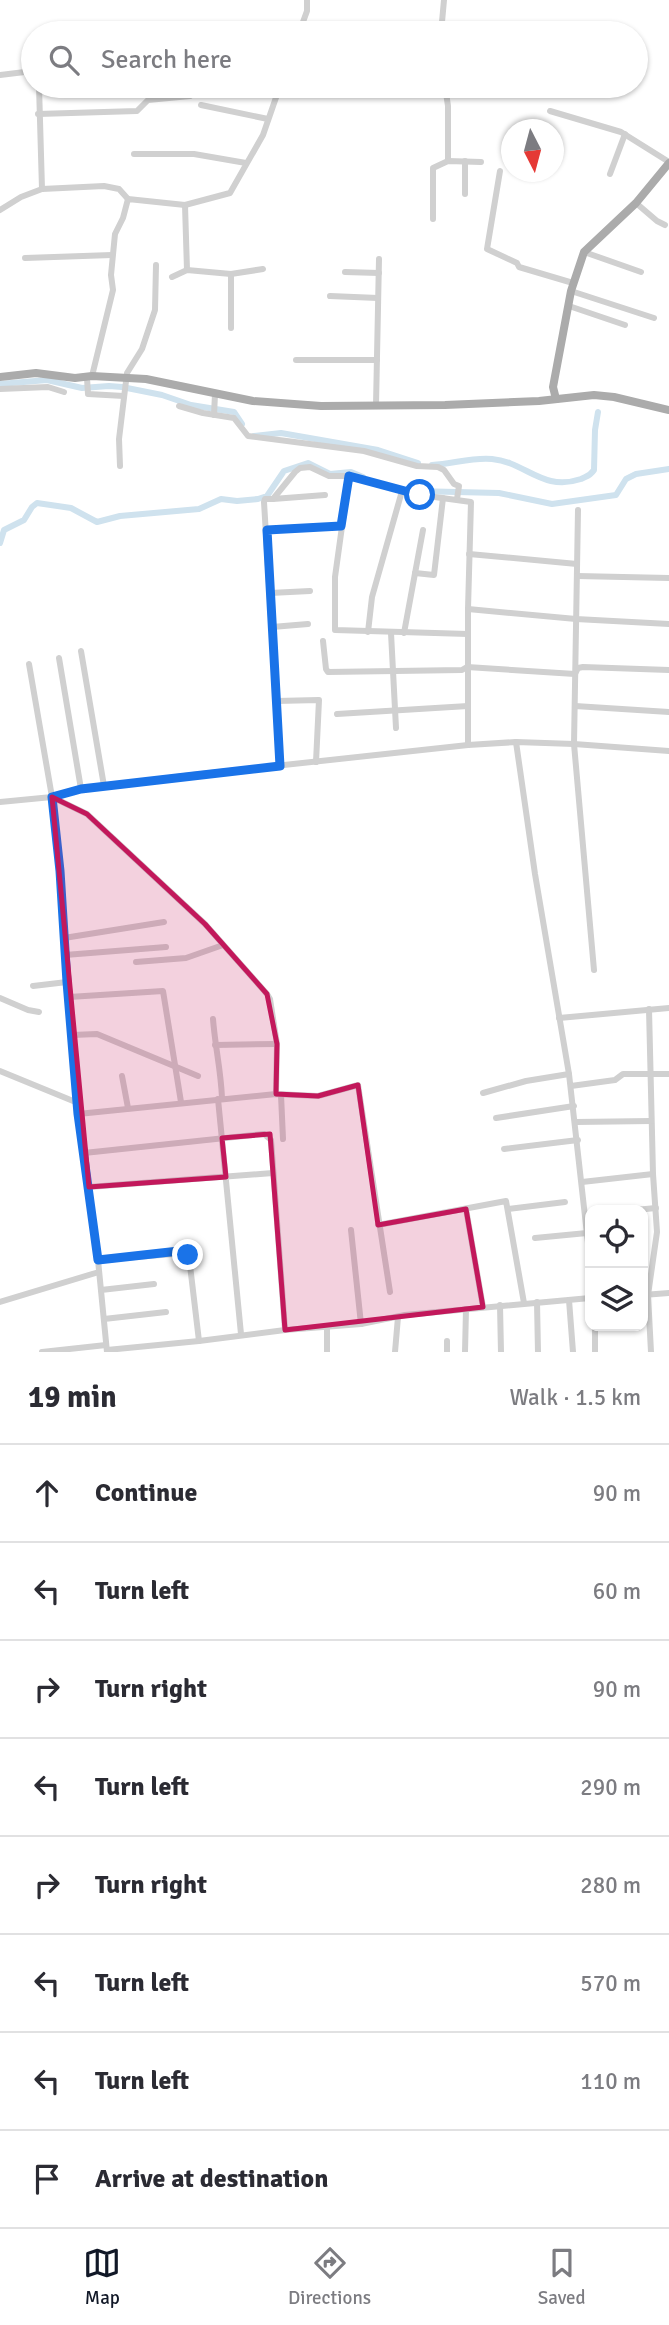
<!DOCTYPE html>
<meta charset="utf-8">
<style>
body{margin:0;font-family:Signika,sans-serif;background:#f2f2f3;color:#2b2b33}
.controls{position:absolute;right:21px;bottom:21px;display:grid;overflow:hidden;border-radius:14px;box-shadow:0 2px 5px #0004}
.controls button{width:63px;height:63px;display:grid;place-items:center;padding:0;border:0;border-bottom:2px solid #e1e1e2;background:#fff;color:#2b2b33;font:35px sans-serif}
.compass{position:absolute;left:501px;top:119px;width:63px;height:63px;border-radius:50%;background:#fff;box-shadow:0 2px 5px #0004;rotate:174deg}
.stop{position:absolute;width:21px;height:21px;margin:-16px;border:5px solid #1a73e8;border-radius:50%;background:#fff}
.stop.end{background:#1a73e8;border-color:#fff;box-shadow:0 2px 7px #0008}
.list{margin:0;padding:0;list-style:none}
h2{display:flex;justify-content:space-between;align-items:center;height:91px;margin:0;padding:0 28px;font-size:30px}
h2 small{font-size:23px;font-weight:400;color:#7c7c81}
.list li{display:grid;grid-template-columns:46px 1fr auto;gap:21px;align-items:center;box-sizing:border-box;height:98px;padding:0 28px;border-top:2px solid #e1e1e2}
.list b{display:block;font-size:26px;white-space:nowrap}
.list em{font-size:23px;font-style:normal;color:#7c7c81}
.icon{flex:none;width:38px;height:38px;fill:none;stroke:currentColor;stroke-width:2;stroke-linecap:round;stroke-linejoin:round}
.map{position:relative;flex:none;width:669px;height:1352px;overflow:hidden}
.search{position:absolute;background:#fff;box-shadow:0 2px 5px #0004;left:21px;right:21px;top:21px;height:77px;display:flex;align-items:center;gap:18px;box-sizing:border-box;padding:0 24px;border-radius:38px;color:#7c7c81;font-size:26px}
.sheet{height:875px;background:#fff}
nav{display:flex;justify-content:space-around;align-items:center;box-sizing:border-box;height:98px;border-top:2px solid #e1e1e2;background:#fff;font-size:19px;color:#7c7c81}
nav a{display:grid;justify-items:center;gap:4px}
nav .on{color:#111827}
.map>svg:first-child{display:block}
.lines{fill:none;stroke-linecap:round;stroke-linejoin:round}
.canal{stroke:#cfe2ee;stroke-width:6}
.minor{stroke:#d0d0d0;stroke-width:6}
.major{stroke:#ababab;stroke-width:8}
.route{stroke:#1a73e8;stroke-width:9}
.marked{fill:#c2185b;fill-opacity:0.2;stroke:#c2185b;stroke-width:5;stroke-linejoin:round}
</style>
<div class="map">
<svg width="669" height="1352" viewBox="0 0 669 1352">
<rect width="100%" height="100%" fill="#fff"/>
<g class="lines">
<g class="canal">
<path d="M0,384L47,380L82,388L109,386L122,387L162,395L191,405L234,412L242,424"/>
<path d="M254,436L281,433L378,450L418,463"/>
<path d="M432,465C453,464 472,457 492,459C526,462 542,492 581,479C587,476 590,476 594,470L595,430L598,412"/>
<path d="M414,491L499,493L552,504L616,495L626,479L636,474L669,469"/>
<path d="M0,543L4,530L24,520L32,507L37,503L71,508L97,522L120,516L199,509L221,499L237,501L258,499L267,496L284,471L308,463L330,474L351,472L363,477"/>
</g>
<g class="minor">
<path d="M441,25L527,32"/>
<path d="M39,33V31"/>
<path d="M299,33L307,11V0"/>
<path d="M441,33L444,0"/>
<path d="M0,75L33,71"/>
<path d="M39,86L42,189"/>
<path d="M445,86L448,106V161"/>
<path d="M201,105L268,119"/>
<path d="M550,111L621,132L669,162"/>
<path d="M38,114L137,111L148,100L190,96"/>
<path d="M134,154H194L246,163"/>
<path d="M500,171L487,249L517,263L519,267L573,283"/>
<path d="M610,174L625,134"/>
<path d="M465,194V161"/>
<path d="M636,203L657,221L665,225"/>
<path d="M185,205L187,270"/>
<path d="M0,210L21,197L42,189L104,186L119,189L128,199"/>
<path d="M433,219V168L448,161L481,162"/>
<path d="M584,252L641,272"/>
<path d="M25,258L112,255"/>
<path d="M345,272L379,273"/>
<path d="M172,277L187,270L231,274L263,269"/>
<path d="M571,291L654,318"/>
<path d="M330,296L378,298"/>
<path d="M569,306L625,325"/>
<path d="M231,328V274"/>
<path d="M296,360H377"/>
<path d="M92,376L113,290L111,275L115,234L123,218L128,199L185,205L230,193L263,135L280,86"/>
<path d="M87,378L88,394L124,396"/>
<path d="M0,389L48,387L64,392"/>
<path d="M376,405L379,259"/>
<path d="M179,406L203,413L234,418L248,436L364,451L417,466L438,467L444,470L454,484L459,486L457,499"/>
<path d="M214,415L215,394"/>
<path d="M120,466L119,439L127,373L142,349L155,310L156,265"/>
<path d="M349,476L335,577V630L468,634"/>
<path d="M273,499L325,495"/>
<path d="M578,510L574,744L594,970"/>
<path d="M266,530L341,526"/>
<path d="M469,554L577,564"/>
<path d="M415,573L434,575L443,498"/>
<path d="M577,576L669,578"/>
<path d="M270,593L310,591"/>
<path d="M468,609L576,619L669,624"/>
<path d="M272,627L308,624"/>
<path d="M368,632L372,597L402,491"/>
<path d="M391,633L396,728"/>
<path d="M404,633L423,530"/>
<path d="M323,641L326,669L328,672L462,670L467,667L575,674L578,668L583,667L669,670"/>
<path d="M81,651L104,786"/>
<path d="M59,658L81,789"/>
<path d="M29,664L52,797L60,871L67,982L78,1114L98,1260L107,1352"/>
<path d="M276,701L319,700L316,762"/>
<path d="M575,706L669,712"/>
<path d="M337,714L468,706"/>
<path d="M516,742L535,874L569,1074L590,1261"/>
<path d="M280,766L264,502L265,499H273L295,472L300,468L310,467L329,476H349L420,495L471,502L468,609V745"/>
<path d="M52,797L87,814L205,924L267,994L270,999L277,1044L276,1094"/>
<path d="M0,802L52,797L81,789L192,775L468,745L516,742L574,744L669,751"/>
<path d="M64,938L164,922"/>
<path d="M65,955L166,947"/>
<path d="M136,962L186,958L223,945"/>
<path d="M33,986L67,982"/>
<path d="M69,997L163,991L181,1102"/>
<path d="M0,998L28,1010L39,1012"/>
<path d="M649,1009L653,1174L657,1232L648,1295L651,1352"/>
<path d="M559,1018L669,1008"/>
<path d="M213,1019C215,1046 221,1071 222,1098"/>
<path d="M72,1035L97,1034L198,1076"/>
<path d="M215,1045L277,1044"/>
<path d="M0,1071L78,1103"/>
<path d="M122,1076L128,1108"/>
<path d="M571,1086L615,1080L623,1074H669"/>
<path d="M483,1093L526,1081L569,1074"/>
<path d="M281,1095L283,1139"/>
<path d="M218,1099L241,1334"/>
<path d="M78,1114L276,1094L318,1096L358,1085L390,1292"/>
<path d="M496,1118L574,1106"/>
<path d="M576,1122L651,1121"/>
<path d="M504,1149L578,1140"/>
<path d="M84,1153L264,1134L271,1140L285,1330"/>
<path d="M582,1182L653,1174"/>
<path d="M89,1187L273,1173"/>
<path d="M466,1209L483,1307"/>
<path d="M508,1209L565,1202"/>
<path d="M635,1210L656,1208"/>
<path d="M378,1225L506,1201L524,1303"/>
<path d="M351,1230L361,1324"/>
<path d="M535,1238L587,1233"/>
<path d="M98,1260L186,1253L189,1257L199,1341"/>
<path d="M101,1290L154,1284"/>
<path d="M643,1295L669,1293"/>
<path d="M569,1300L573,1352"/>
<path d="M0,1302L99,1272"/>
<path d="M537,1302L538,1352"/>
<path d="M500,1305L501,1352"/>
<path d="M104,1319L166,1312"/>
<path d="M595,1326V1352"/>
<path d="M327,1327V1352"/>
<path d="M107,1350L199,1341L285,1330L361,1324L405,1315L590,1298"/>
<path d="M42,1352L106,1345"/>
<path d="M395,1352L398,1317"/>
<path d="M447,1352V1341"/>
<path d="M465,1352L466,1309"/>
</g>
<g class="major">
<path d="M0,377L36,373L75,378L92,376L146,379L253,401L321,406L445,405L539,401L594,395L614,397L669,410"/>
<path d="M556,399L553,387L571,291L584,252L636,203L669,163"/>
</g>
</g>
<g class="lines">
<path class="route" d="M188,1255L179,1251L98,1260L78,1114L67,982L60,871L52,797L81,789L280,766L267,530L341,526L349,476L420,495"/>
</g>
<path class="marked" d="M52,797L87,814L205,924L267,994L277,1044L276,1094L318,1096L358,1085L378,1225L466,1209L483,1307L285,1330L270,1134L222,1138L226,1177L89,1187Z"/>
</svg>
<div class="controls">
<button><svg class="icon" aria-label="locate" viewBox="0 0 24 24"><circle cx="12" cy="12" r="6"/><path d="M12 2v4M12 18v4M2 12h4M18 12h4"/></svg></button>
<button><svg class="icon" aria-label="layers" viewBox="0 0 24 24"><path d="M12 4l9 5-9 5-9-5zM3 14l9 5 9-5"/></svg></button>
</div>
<svg class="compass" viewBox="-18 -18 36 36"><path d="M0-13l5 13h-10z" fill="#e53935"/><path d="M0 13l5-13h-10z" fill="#7c7c81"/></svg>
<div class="stop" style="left:420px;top:495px"></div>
<div class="stop end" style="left:188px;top:1255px"></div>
<div class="search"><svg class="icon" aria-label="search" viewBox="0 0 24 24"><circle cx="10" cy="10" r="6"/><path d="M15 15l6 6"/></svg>Search here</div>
</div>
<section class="sheet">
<h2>19 min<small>Walk · 1.5 km</small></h2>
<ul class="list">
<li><svg class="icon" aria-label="ahead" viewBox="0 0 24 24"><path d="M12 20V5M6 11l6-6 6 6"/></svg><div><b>Continue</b></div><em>90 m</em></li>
<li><svg class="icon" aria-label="left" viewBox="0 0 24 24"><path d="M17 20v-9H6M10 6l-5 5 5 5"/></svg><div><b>Turn left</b></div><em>60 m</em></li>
<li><svg class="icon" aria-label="right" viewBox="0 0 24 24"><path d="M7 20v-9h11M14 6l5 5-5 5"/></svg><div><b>Turn right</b></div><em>90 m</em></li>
<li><svg class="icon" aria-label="left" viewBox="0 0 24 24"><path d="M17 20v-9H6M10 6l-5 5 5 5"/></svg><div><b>Turn left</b></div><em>290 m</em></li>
<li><svg class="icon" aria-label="right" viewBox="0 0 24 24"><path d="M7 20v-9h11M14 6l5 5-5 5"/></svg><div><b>Turn right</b></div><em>280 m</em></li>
<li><svg class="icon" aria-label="left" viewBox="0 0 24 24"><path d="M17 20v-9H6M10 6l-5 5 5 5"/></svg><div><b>Turn left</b></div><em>570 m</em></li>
<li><svg class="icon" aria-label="left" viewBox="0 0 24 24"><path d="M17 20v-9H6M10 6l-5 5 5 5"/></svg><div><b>Turn left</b></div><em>110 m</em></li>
<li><svg class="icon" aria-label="arrive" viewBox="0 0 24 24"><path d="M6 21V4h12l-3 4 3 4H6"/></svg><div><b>Arrive at destination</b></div></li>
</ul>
</section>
<nav>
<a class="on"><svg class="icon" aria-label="map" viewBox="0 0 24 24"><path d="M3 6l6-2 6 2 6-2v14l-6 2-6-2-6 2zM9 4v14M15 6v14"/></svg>Map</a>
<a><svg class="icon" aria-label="directions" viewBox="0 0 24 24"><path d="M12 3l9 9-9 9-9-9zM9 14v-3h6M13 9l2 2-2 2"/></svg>Directions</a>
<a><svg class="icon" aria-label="saved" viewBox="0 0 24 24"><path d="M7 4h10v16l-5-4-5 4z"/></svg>Saved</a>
</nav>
